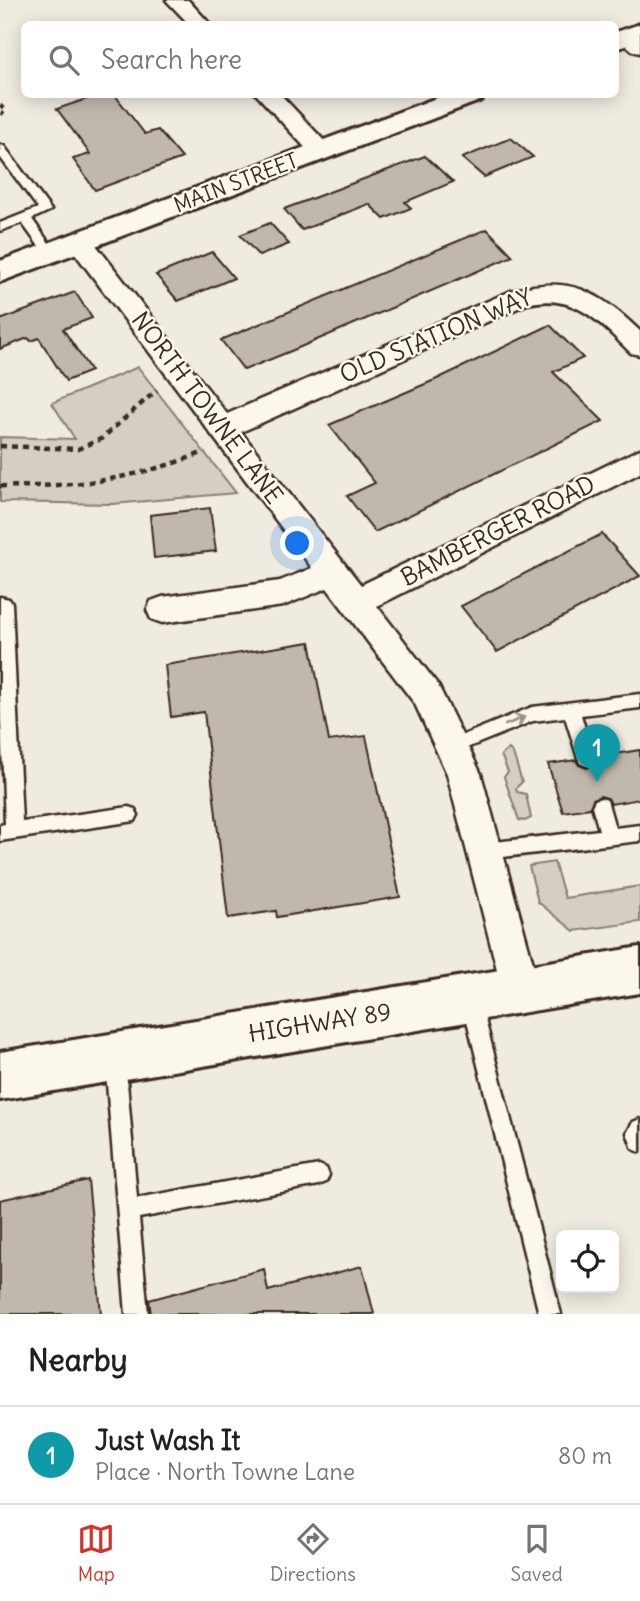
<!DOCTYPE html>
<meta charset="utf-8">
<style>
body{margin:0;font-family:Delius,sans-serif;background:#f6f6f6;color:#202124}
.controls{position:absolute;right:21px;bottom:21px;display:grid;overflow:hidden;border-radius:10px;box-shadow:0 4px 18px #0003}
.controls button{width:63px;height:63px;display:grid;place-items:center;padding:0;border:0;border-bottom:2px solid #e0e0e0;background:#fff;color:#202124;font:35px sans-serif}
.you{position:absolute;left:298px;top:544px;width:24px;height:24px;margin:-18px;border:5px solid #fff;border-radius:50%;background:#1a73e8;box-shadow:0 0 0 10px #1a73e833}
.badge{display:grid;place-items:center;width:46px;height:46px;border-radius:50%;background:#d93025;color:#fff;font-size:23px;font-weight:700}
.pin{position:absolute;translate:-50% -58px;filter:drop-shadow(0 2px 4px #0008)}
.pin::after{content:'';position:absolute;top:37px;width:24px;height:21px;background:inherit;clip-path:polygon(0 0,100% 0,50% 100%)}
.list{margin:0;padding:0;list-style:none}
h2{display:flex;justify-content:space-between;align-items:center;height:91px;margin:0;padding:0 28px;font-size:30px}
h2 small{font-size:23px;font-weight:400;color:#757577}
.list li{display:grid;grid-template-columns:46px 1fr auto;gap:21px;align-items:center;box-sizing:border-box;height:98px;padding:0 28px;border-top:2px solid #e0e0e0}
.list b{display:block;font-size:26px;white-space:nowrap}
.list p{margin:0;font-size:23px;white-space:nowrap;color:#757577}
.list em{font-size:23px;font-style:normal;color:#757577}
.icon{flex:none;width:38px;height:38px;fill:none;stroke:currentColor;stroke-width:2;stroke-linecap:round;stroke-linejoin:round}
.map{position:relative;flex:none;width:640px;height:1314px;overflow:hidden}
.search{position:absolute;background:#fff;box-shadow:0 4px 18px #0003;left:21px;right:21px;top:21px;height:77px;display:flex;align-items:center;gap:18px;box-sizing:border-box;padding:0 24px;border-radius:10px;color:#757577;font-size:26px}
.sheet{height:189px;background:#fff}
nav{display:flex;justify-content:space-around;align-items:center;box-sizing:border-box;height:98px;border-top:2px solid #e0e0e0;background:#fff;font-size:19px;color:#757577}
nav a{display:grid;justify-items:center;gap:4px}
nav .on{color:#d93025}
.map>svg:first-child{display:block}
.green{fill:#d5cec3;stroke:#887c70;stroke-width:2}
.building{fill:#c0b8ad;stroke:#3b2a1e;stroke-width:2}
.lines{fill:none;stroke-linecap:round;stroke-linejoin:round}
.service-casing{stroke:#3b2a1e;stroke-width:5}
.minor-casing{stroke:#3b2a1e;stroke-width:5}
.tertiary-casing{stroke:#3b2a1e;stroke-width:6}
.primary-casing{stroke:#3b2a1e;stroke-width:6}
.path-far1{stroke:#3b2a1e;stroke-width:3.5;stroke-dasharray:5 3.5;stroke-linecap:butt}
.path{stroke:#3b2a1e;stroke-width:4.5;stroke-dasharray:6 5;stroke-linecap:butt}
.service{fill:#fbf7ec;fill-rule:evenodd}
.minor{fill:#fbf7ec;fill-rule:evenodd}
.tertiary{fill:#fbf7ec;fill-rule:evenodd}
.primary{fill:#fbf7ec;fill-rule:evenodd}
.oneway{stroke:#9b9085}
.labels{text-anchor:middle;stroke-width:5;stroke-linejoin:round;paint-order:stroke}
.far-street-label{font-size:21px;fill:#3b2a1e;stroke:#fbf7ec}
.street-label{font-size:24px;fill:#3b2a1e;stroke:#fbf7ec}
</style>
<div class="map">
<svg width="640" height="1314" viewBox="0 0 640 1314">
<rect width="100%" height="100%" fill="#f0ebe0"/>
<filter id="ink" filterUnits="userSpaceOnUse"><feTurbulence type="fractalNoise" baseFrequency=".0143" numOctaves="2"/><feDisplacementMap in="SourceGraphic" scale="14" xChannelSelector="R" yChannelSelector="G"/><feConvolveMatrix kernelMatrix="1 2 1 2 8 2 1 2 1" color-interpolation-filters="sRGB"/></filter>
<g filter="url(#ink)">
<g class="green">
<path d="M138,367L236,493L113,504L0,502V437L75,439L52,403Z"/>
<path d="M509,749L513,753L522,782L516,788L517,792L526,794L531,818L525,821L519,820L504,777L508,772L501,755Z"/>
<path d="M554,862L565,898L640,886V922L574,931L538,902L529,866Z"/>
</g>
<g class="building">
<path d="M101,94H114L145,134L158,130L182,158L95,190L73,159L90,154L57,109Z"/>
<path d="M511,138L533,157L484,177L462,158Z"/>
<path d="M425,156L453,182L405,202L411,208L384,219L369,204L302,230L284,209Z"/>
<path d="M270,223L289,244L259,256L240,235Z"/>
<path d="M487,229L513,256L291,351L244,370L221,340Z"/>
<path d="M212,252L234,278L178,301L156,275Z"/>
<path d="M75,292L92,318L63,329L91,371L66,381L39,338L31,341L28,338L0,349V320Z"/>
<path d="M550,325L583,358L553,372L603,421L375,532L347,496L375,483L329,425L437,379Z"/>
<path d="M210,508L216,551L154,558L150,515Z"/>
<path d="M602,534L640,576L497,652L461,606Z"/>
<path d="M310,642L329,741L366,736L400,897L277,917L276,911L228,918L204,712L171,717L165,665Z"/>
<path d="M640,750V799L611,804L608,798L600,796L593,799L590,808L563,812L548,764L576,760L579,765L587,768L594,764L596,757Z"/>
<path d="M88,1180L101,1314H0V1200Z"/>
<path d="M362,1266L374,1314H151L149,1300L264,1269L268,1291Z"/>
</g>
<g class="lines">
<defs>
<g id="service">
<path d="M0,145L4,146L51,210L32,219L56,253L54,256H46L22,223L0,231V223L38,208L0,157Z"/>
<path d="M0,597L9,599L12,603L22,822L129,807L135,809L138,815L135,821L0,841V825L5,824L0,695Z"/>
<path d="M640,694V708L581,715L594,758L592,763L586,766L580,763L578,758L565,717L533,721L452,754L446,752L444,747L446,742L532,707Z"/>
<path d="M601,798L607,800L615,828L640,825V841L486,859L480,857L477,851L480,845L486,843L599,830L592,806L595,800Z"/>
<path d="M471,991L478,993L480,1000L561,1314H539L462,1000L464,993Z"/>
<path d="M115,1049L122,1052L125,1059L137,1198L319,1165L326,1168L329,1175L326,1182L319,1185L139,1218L148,1314H126L105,1059L108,1052Z"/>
<path d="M640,1119V1152L633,1149L627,1133L633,1122Z"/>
</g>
<g id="minor">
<path d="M166,0H188L210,24H189Z"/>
<path d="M626,31L640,37V53L633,51L616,37L619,33Z"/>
<path d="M256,94H280L329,146L332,151L329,156H313Z"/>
<path d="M80,234L89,236L227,414L511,291C569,274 598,291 640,331V355L631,353C599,322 575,292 527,304L241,432L361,585L640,449V473L377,606L438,685L481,774L540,989L534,1002L521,1008L508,1002L502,989L447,774L415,704L327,588L283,606L162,623L151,619L147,610L151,601L162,597L280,581L312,568L71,248L68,242L71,236Z"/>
</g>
<g id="tertiary">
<path d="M640,24V41L616,49V32Z"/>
<path d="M447,94H486L482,100L0,282V261Z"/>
</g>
<path id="primary" d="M640,947V993L0,1100V1052Z"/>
</defs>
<use href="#service" class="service-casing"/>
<use href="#minor" class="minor-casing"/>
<use href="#tertiary" class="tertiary-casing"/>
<use href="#primary" class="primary-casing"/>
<path class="path-far1" d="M0,105L5,110L0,116"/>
<g class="path">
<path d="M0,446L78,449L101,439L157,390"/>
<path d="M0,486C72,488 137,479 204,452"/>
</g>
<use href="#service" class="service"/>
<use href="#minor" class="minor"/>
<use href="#tertiary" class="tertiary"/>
<use href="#primary" class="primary"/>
</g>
<defs><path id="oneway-shaft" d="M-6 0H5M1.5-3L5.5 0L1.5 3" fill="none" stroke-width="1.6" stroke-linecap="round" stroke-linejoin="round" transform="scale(1.75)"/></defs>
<use class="oneway" href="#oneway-shaft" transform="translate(515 721) rotate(-22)"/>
</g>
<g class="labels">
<g class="far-street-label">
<text transform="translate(236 183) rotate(-21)" y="7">MAIN STREET</text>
</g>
<g class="street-label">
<text transform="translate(436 336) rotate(-23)" y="8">OLD STATION WAY</text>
<text transform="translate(207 408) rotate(53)" y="8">NORTH TOWNE LANE</text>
<text transform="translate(498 531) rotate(-27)" y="8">BAMBERGER ROAD</text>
<text transform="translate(320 1023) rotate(-9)" y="8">HIGHWAY 89</text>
</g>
</g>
</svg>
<div class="controls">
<button><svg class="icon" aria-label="locate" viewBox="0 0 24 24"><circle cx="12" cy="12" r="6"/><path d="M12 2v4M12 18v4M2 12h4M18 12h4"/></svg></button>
</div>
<div class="you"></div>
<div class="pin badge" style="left:597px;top:782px;background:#0f9aa8">1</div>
<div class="search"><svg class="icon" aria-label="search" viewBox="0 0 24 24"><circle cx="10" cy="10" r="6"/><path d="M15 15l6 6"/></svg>Search here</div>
</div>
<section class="sheet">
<h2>Nearby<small></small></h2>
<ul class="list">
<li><span class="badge" style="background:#0f9aa8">1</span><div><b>Just Wash It</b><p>Place · North Towne Lane</p></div><em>80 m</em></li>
</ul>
</section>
<nav>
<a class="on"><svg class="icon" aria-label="map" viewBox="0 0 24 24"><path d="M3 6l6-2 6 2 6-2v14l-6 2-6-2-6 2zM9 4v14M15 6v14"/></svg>Map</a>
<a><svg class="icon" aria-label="directions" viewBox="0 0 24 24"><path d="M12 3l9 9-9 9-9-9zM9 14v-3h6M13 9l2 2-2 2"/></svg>Directions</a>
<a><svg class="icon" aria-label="saved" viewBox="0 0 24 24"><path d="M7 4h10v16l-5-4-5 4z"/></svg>Saved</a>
</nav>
